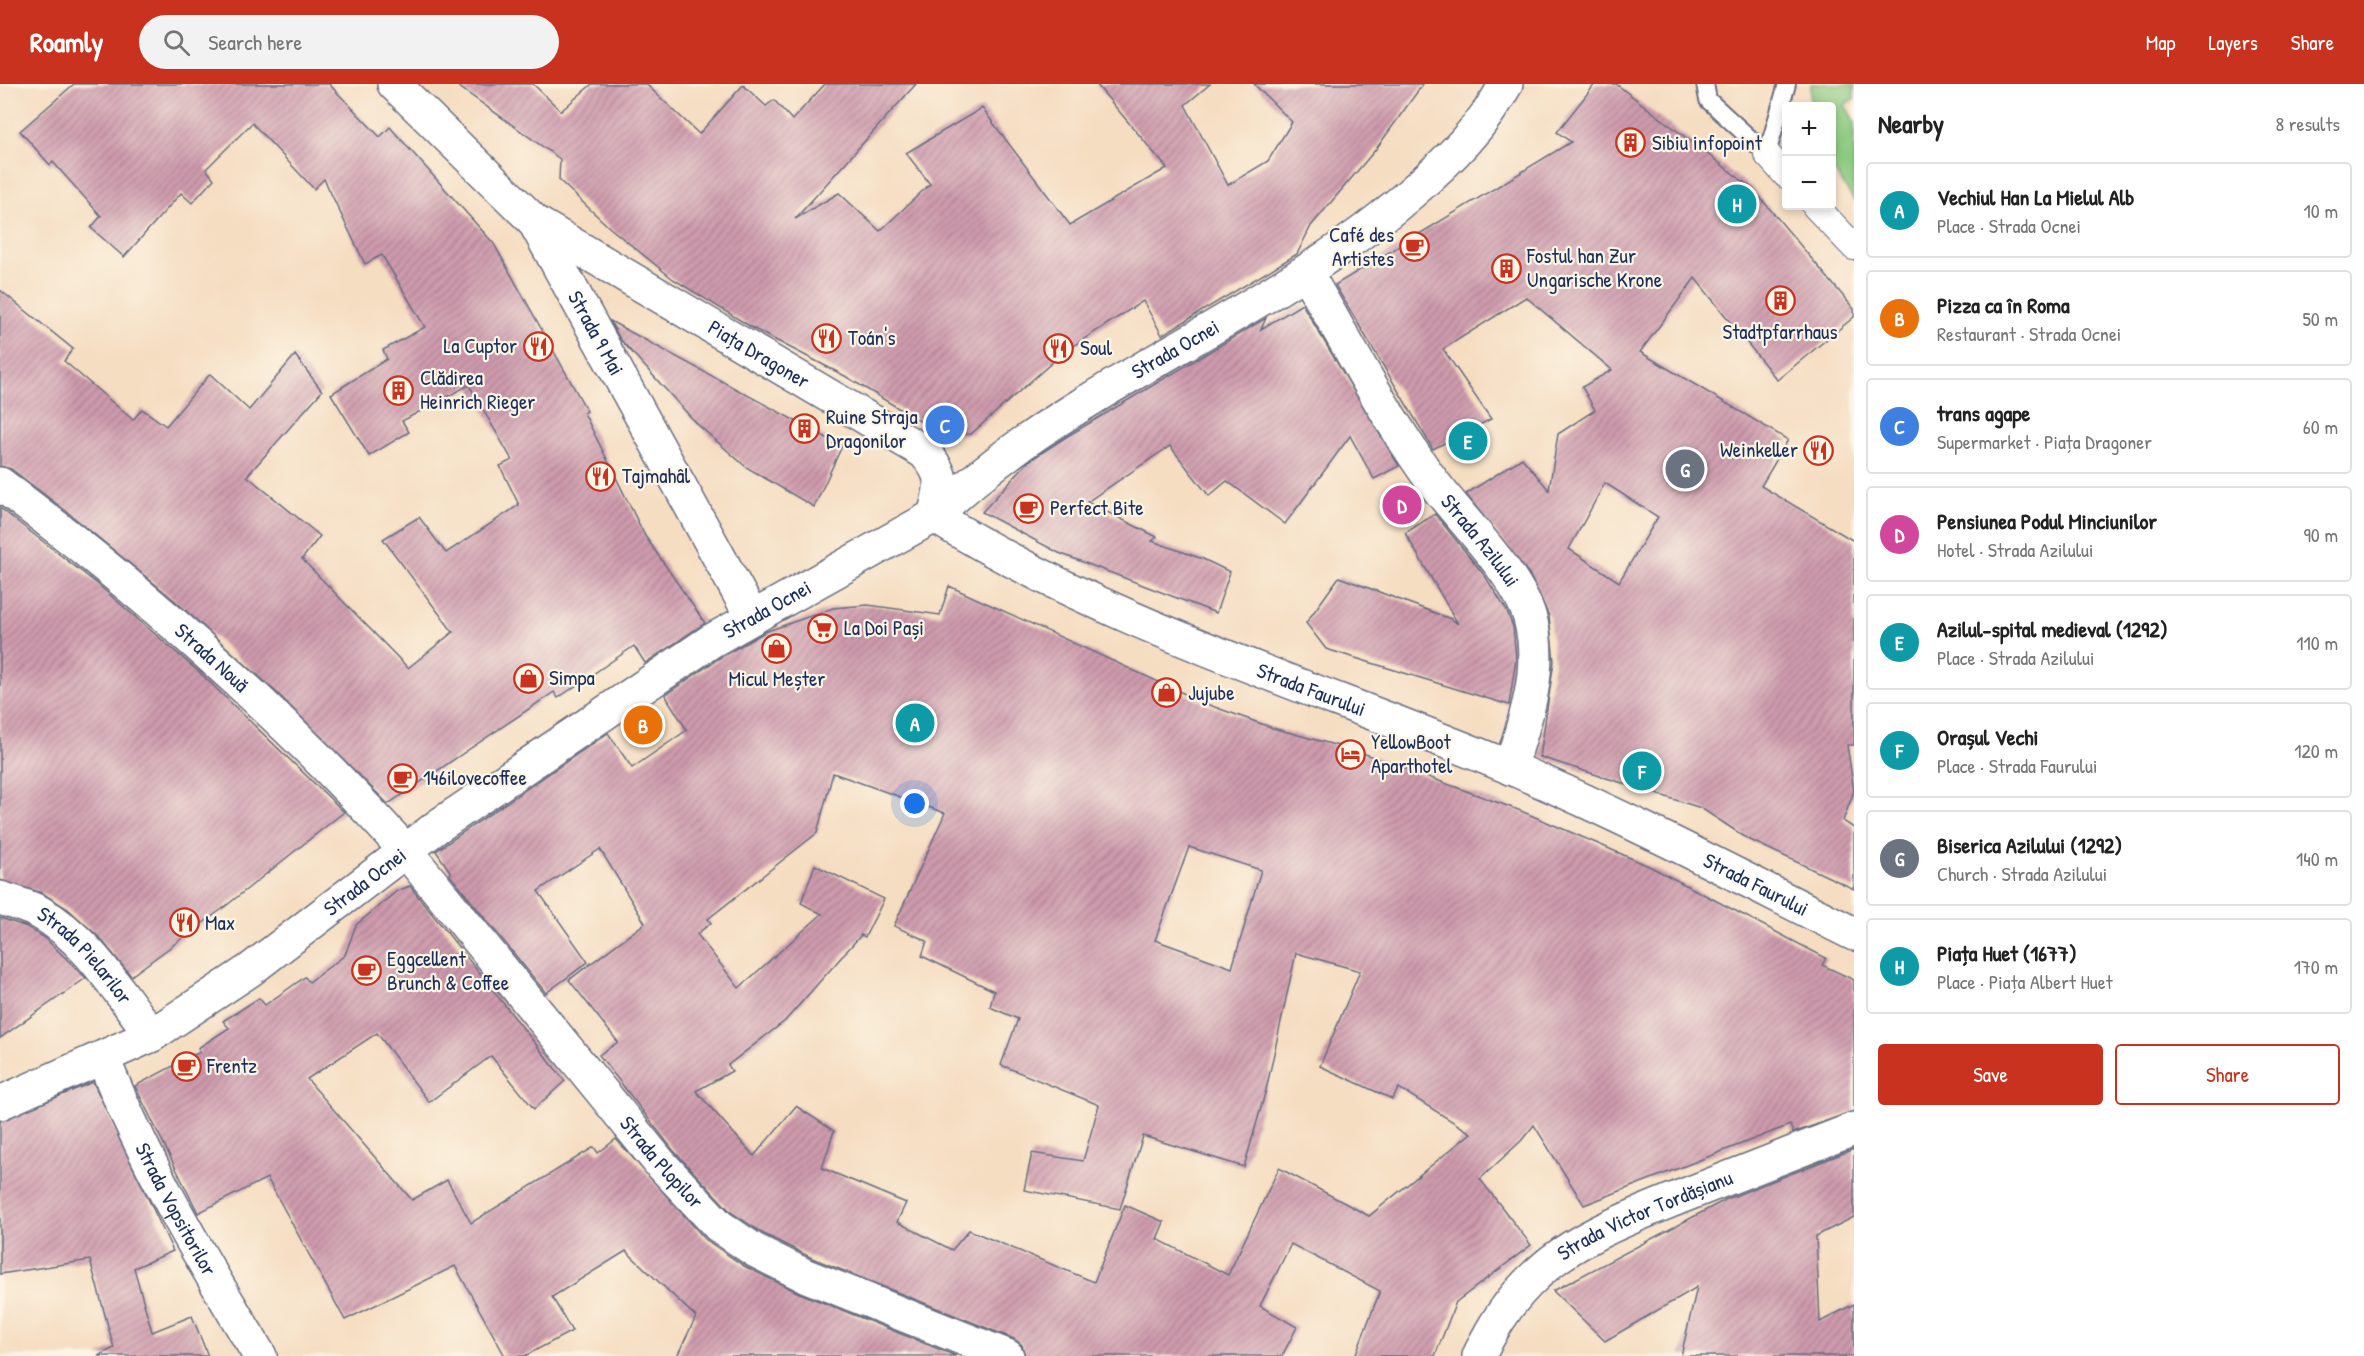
<!DOCTYPE html>
<meta charset="utf-8">
<style>
body{margin:0;font-family:"Patrick Hand",sans-serif;background:#f2f2f2;color:#222}
.controls{position:absolute;right:18px;top:18px;display:grid;overflow:hidden;border-radius:6px;box-shadow:0 3px 9px #0003}
.controls button{width:54px;height:54px;display:grid;place-items:center;padding:0;border:0;border-bottom:2px solid #e0e0e0;background:#fff;color:#222;font:30px sans-serif}
.you{position:absolute;left:915px;top:720px;width:21px;height:21px;margin:-15px;border:4px solid #fff;border-radius:50%;background:#1a73e8;box-shadow:0 0 0 9px #1a73e833}
.badge{display:grid;place-items:center;width:39px;height:39px;border-radius:50%;background:#c8321e;color:#fff;font-size:20px;font-weight:700}
.pin{position:absolute;translate:-50% -50%;border:3px solid #fff;box-shadow:0 2px 6px #0006}
.list{margin:0;padding:0;list-style:none}
h2{display:flex;justify-content:space-between;align-items:center;height:78px;margin:0;padding:0 24px;font-size:26px}
h2 small{font-size:20px;font-weight:400;color:#767676}
.list li{display:grid;grid-template-columns:39px 1fr auto;gap:18px;align-items:center;box-sizing:border-box;height:96px;margin:0 12px 12px;padding:0 12px;border:2px solid #e0e0e0;border-radius:6px}
.list b{display:block;font-size:22px;white-space:nowrap}
.list p{margin:0;font-size:20px;white-space:nowrap;color:#767676}
.list em{font-size:20px;font-style:normal;color:#767676}
.actions{display:flex;gap:12px;padding:18px 24px}
.actions a{flex:1;padding:14px 0;border:2px solid #c8321e;border-radius:6px;text-align:center;font-size:21px;color:#c8321e}
.actions .main{background:#c8321e;color:#fff}
.icon{flex:none;width:33px;height:33px;fill:none;stroke:currentColor;stroke-width:2;stroke-linecap:round;stroke-linejoin:round}
.map{position:relative;flex:none;width:1854px;height:1272px;overflow:hidden}
header{display:flex;align-items:center;gap:36px;box-sizing:border-box;height:84px;padding:0 30px;background:#c8321e;color:#fff}
header strong{font-size:28px}
nav{display:flex;gap:33px;margin-inline-start:auto;font-size:21px}
.search{width:420px;height:54px;background:#f2f2f2;display:flex;align-items:center;gap:15px;box-sizing:border-box;padding:0 21px;border-radius:33px;color:#767676;font-size:22px}
main{display:flex}
aside{flex:1;background:#fff}
.map>svg:first-child{display:block}
.green{fill:#8bc980;stroke:#537c6f;stroke-width:1.5}
.building{fill:url(#building-hatch);fill-rule:evenodd}
.lines{fill:none;stroke-linecap:round;stroke-linejoin:round}
.service-casing{stroke:#676c81;stroke-width:20}
.pedestrian-casing{stroke:#676c81;stroke-width:28}
.minor-casing{stroke:#676c81;stroke-width:36}
.tertiary-casing{stroke:#676c81;stroke-width:36}
.service{stroke:#fff;stroke-width:16}
.pedestrian{stroke:#fff;stroke-width:26}
.minor{stroke:#fff;stroke-width:33}
.tertiary{stroke:#fff;stroke-width:33}
.labels{text-anchor:middle;stroke-width:4.5;stroke-linejoin:round;paint-order:stroke}
.poi-label{font-size:21px;fill:#1b2f5e;stroke:#fcf5e5;text-anchor:start}
.street-label{font-size:21px;fill:#1b2f5e;stroke:#fcf5e5}
</style>
<header>
<strong>Roamly</strong>
<div class="search"><svg class="icon" aria-label="search" viewBox="0 0 24 24"><circle cx="10" cy="10" r="6"/><path d="M15 15l6 6"/></svg>Search here</div>
<nav><a>Map</a><a>Layers</a><a>Share</a></nav>
</header>
<main>
<div class="map">
<svg width="1854" height="1272" viewBox="0 0 1854 1272">
<defs>
<pattern id="building-hatch" width="6" height="6" patternUnits="userSpaceOnUse" patternTransform="scale(1.5)"><rect width="6" height="6" fill="#cf9bad"/><path d="M-1 1l2-2M0 6l6-6M5 7l2-2" fill="none" stroke="#a77f90"/></pattern>
</defs>
<rect width="100%" height="100%" fill="#fcf5e5"/>
<filter id="ink" filterUnits="userSpaceOnUse"><feTurbulence type="fractalNoise" baseFrequency=".0167" numOctaves="2"/><feDisplacementMap in="SourceGraphic" scale="12" xChannelSelector="R" yChannelSelector="G"/><feConvolveMatrix kernelMatrix="1 2 1 2 8 2 1 2 1" color-interpolation-filters="sRGB"/></filter>
<filter id="wash" filterUnits="userSpaceOnUse"><feTurbulence type="fractalNoise" baseFrequency=".008" numOctaves="4" result="noise"/><feDisplacementMap in="SourceGraphic" scale="24" xChannelSelector="R" yChannelSelector="G"/><feGaussianBlur stdDeviation="1.35" result="paint"/><feColorMatrix in="noise" values="0 0 0 0 0 0 0 0 0 0 0 0 0 0 0 0 0 1.4 0 .05"/><feComposite in="paint" operator="in"/></filter>
<g filter="url(#wash)">
<rect width="100%" height="100%" fill="#f5ddc1"/>
<path class="green" d="M1811,0H1854V15L1845,21L1854,37V116L1832,84V22H1810Z"/>
<g id="blocks">
<g class="building">
<path d="M74,0H329L380,53L390,43L494,160L587,327L584,329L645,452L705,539L645,579L634,562L558,614L554,608L388,720L275,607L173,515L66,427L11,385L0,382V206L73,265L64,277L133,336L142,325L166,342L210,290L249,326L295,271L322,307L247,392L320,452L302,475L408,584L453,548L383,455L419,433L446,469L519,421L500,382L512,376L469,301L402,337L409,348L369,372L331,310L387,275L383,266L425,243L382,171L365,180L324,95L314,105L252,39L206,85L214,95L192,119L181,109L124,173L91,144L101,132L53,78L50,81L20,47Z"/>
<path d="M455,0H533L561,27L592,0H646L699,50L743,1L766,22L774,16L792,36L825,0H916L795,135L839,109L880,147L930,100L906,69L982,24L1070,141L1167,84L1096,0H1210L1185,21L1228,101L1268,77L1292,38L1254,0H1423L1376,65L1311,142L1297,170L1162,251L1143,217L1065,267L971,350L943,351L845,292L756,246L673,195L610,144L559,96L560,75Z"/>
<path d="M1595,0H1616L1753,105L1854,225V233L1777,296L1695,194L1640,268L1788,356L1761,402L1854,457V661H1847L1854,707L1843,737L1854,744V805L1748,755L1701,724L1540,673L1554,577L1549,532L1529,490L1466,410L1522,374L1549,406L1558,350L1595,326L1582,303L1612,286L1526,213L1443,265L1491,335L1433,365L1335,201L1571,58L1557,48ZM1605,399L1658,433L1619,498L1569,465Z"/>
<path d="M1302,220L1399,382L1374,395L1350,352L1285,440L1227,397L1209,412L1170,362L1087,418L1157,453L1152,457L1203,475L1230,488L1216,529L1059,469L982,428L1029,377L1066,353L1266,234L1261,245Z"/>
<path d="M610,237L842,362L814,423L746,383L696,339L620,255Z"/>
<path d="M0,424L96,499L199,588L344,728L222,825L131,892L100,854L68,825L42,809L0,796Z"/>
<path d="M1435,430L1485,492L1507,527L1513,543L1516,575L1509,621L1326,565L1306,539L1339,493L1451,535L1458,540L1405,449Z"/>
<path d="M949,502L1209,621L1273,644L1360,668L1521,727L1596,759L1651,783L1826,874L1822,881L1854,896V1027L1793,1049L1790,1041L1584,1121L1534,1041L1521,1057L1480,1095L1531,1161L1456,1218L1435,1272H1355L1380,1207L1291,1160L1260,1222L1297,1243L1282,1272H1025L1022,1261L1014,1255L812,1174L764,1150L731,1128L673,1066L599,971L618,958L569,896L645,839L600,765L538,807L588,878L546,909L449,790L451,789L436,767L608,649L632,684L687,646L665,611L721,573L765,548L833,524L868,521L940,531ZM833,689L945,729L894,842L927,857L922,872L994,907L990,923L1018,935L1001,981L1099,1021L1083,1077L1032,1069L1024,1106L1120,1125L1143,1052L1244,1083L1266,1006L1296,869L1360,887L1320,982L1392,1015L1399,1004L1471,1049L1369,1132L1279,1084L1228,1191L1157,1155L1164,1138L1125,1121L1094,1198L969,1146L952,1166L897,1138L906,1119L822,1084L834,1047L796,1022L754,1072L696,1007L732,987L728,981L785,937L861,851L865,853L884,815L815,781L801,819L822,830L739,904L697,850L711,839L708,835L817,749ZM1189,763L1261,786L1232,884L1155,856Z"/>
<path d="M410,802L565,997L534,1025L491,972L429,1018L377,949L307,995L412,1116L447,1096L471,1139L594,1063L598,1069L616,1055L705,1155L744,1182L797,1208L956,1272H677L696,1233L626,1167L552,1213L572,1247L525,1272H505L455,1182L345,1236L267,1094L198,1129L135,1002L200,968L198,964L229,944L223,937L259,914L265,921L305,893L309,898L345,871L356,841L397,807Z"/>
<path d="M0,834L27,843L45,854L86,894L0,954Z"/>
<path d="M93,998L173,1167L134,1184L152,1248L192,1232L208,1272H98L114,1264L90,1176L0,1190V1037Z"/>
<path d="M1854,1065V1133L1816,1152L1820,1238L1854,1220V1272H1681L1697,1203L1605,1257L1553,1207L1727,1115Z"/>
</g>
</g>
</g>
<g filter="url(#ink)">
<use href="#blocks" fill-opacity="0" stroke="#676c81" stroke-width="1.5"/>
<g class="lines">
<defs>
<path id="service" d="M1705,0L1708,16L1767,70L1787,0"/>
<g id="pedestrian">
<path d="M1767,70L1786,91"/>
<path d="M1815,122L1854,163"/>
</g>
<g id="minor">
<path id="s1" d="M1306,189C1345,255 1381,324 1425,387C1454,430 1520,490 1531,538C1543,588 1525,637 1510,684"/>
<path id="s2" d="M0,400C147,510 283,631 406,767L659,1078L719,1142L754,1166L804,1191L1007,1272"/>
<path id="s3" d="M934,432C977,391 1024,356 1075,325C1188,254 1310,197 1411,109C1448,77 1483,43 1506,0"/>
<path id="s4" d="M0,814C13,818 27,822 39,828C87,854 119,909 152,951"/>
<path id="s5" d="M103,974C145,1080 201,1175 260,1272"/>
<path id="s6" d="M1479,1272C1493,1241 1511,1214 1536,1191C1574,1154 1631,1133 1680,1113C1738,1090 1796,1068 1854,1045"/>
</g>
<g id="tertiary">
<path id="s7" d="M394,0L534,137L752,533"/>
<path id="s8" d="M535,138L924,368C946,392 942,402 934,432"/>
<path id="s9" d="M934,432C1113,543 1317,603 1511,684C1628,734 1740,793 1854,850"/>
<path id="s10" d="M0,1019L152,951L250,886L438,742L711,557L934,432"/>
</g>
</defs>
<use href="#service" class="service-casing"/>
<use href="#pedestrian" class="pedestrian-casing"/>
<use href="#minor" class="minor-casing"/>
<use href="#tertiary" class="tertiary-casing"/>
<use href="#service" class="service"/>
<use href="#pedestrian" class="pedestrian"/>
<use href="#minor" class="minor"/>
<use href="#tertiary" class="tertiary"/>
</g>
</g>
<defs>
<symbol id="building-ring" viewBox="-11 -11 22 22"><circle r="9.5" fill="#fcf5e5" stroke="#c8321e" stroke-width="1.5"/><path d="M-4-6H4V6H1V3H-1V6H-4ZM-2.5-4.3h1.7v1.8h-1.7ZM.8-4.3h1.7v1.8H.8ZM-2.5-1h1.7V.8h-1.7ZM.8-1h1.7V.8H.8Z" fill="#c8321e"/></symbol>
<symbol id="cafe-ring" viewBox="-11 -11 22 22"><circle r="9.5" fill="#fcf5e5" stroke="#c8321e" stroke-width="1.5"/><path d="M-5.5-4.5H6V0H3Q3 3.5 0 3.5H-2.5Q-5.5 3.5-5.5 0ZM3-3.2v2h1.7v-2ZM-6 4.5H4V6H-6Z" fill="#c8321e"/></symbol>
<symbol id="restaurant-ring" viewBox="-11 -11 22 22"><circle r="9.5" fill="#fcf5e5" stroke="#c8321e" stroke-width="1.5"/><path d="M-5-6h1v4h1v-4h1v4h1v-4h1v5L-1.5 .5V6h-2V.5L-5-1ZM5-6V6H3V1.5H1.5Q1.5-4 5-6Z" fill="#c8321e"/></symbol>
<symbol id="supermarket-ring" viewBox="-11 -11 22 22"><circle r="9.5" fill="#fcf5e5" stroke="#c8321e" stroke-width="1.5"/><path d="M-6-5.5h2.5l.6 2H6L4.5 2H-2.5L-4.4-4H-6ZM-1.5 3.2a1.3 1.3 0 1 0 .1 0ZM3 3.2a1.3 1.3 0 1 0 .1 0Z" fill="#c8321e"/></symbol>
<symbol id="shop-ring" viewBox="-11 -11 22 22"><circle r="9.5" fill="#fcf5e5" stroke="#c8321e" stroke-width="1.5"/><path d="M-5-2.5h2.3a2.7 3.5 0 0 1 5.4 0H5L5.5 6h-11ZM-1.5-2.5h3a1.5 2.3 0 0 0-3 0Z" fill="#c8321e"/></symbol>
<symbol id="hotel-ring" viewBox="-11 -11 22 22"><circle r="9.5" fill="#fcf5e5" stroke="#c8321e" stroke-width="1.5"/><path d="M-6-4.5h1.5V1H6V5H4.5V3h-9V5H-6ZM-4 0a1.8 1.8 0 1 1 3.6 0ZM.5 0V-2.5h3Q6-2.5 6 0Z" fill="#c8321e"/></symbol>
</defs>
<g fill-rule="evenodd">
<use href="#building-ring" x="1614" y="42" width="33" height="33"/>
<use href="#cafe-ring" x="1398" y="146" width="33" height="33"/>
<use href="#building-ring" x="1490" y="168" width="33" height="33"/>
<use href="#building-ring" x="1764" y="200" width="33" height="33"/>
<use href="#restaurant-ring" x="810" y="238" width="33" height="33"/>
<use href="#restaurant-ring" x="522" y="246" width="33" height="33"/>
<use href="#restaurant-ring" x="1042" y="248" width="33" height="33"/>
<use href="#building-ring" x="382" y="290" width="33" height="33"/>
<use href="#building-ring" x="788" y="328" width="33" height="33"/>
<use href="#restaurant-ring" x="1802" y="350" width="33" height="33"/>
<use href="#restaurant-ring" x="584" y="376" width="33" height="33"/>
<use href="#cafe-ring" x="1012" y="408" width="33" height="33"/>
<use href="#supermarket-ring" x="806" y="528" width="33" height="33"/>
<use href="#shop-ring" x="760" y="548" width="33" height="33"/>
<use href="#shop-ring" x="512" y="578" width="33" height="33"/>
<use href="#shop-ring" x="1150" y="592" width="33" height="33"/>
<use href="#hotel-ring" x="1334" y="654" width="33" height="33"/>
<use href="#cafe-ring" x="386" y="678" width="33" height="33"/>
<use href="#restaurant-ring" x="168" y="822" width="33" height="33"/>
<use href="#cafe-ring" x="350" y="870" width="33" height="33"/>
<use href="#cafe-ring" x="170" y="966" width="33" height="33"/>
</g>
<g class="labels">
<g class="poi-label">
<text x="1652" y="66">Sibiu infopoint</text>
<text x="1394" y="158" text-anchor="end">Café des<tspan x="1394" dy="24">Artistes</tspan></text>
<text x="1527" y="179">Fostul han Zur<tspan x="1527" dy="24">Ungarische Krone</tspan></text>
<text x="1780" y="255" text-anchor="middle">Stadtpfarrhaus</text>
<text x="848" y="261">Toán's</text>
<text x="517" y="269" text-anchor="end">La Cuptor</text>
<text x="1080" y="271">Soul</text>
<text x="420" y="301">Clădirea<tspan x="420" dy="24">Heinrich Rieger</tspan></text>
<text x="826" y="340">Ruine Straja<tspan x="826" dy="24">Dragonilor</tspan></text>
<text x="1798" y="373" text-anchor="end">Weinkeller</text>
<text x="622" y="399">Tajmahâl</text>
<text x="1050" y="431">Perfect Bite</text>
<text x="844" y="551">La Doi Pași</text>
<text x="549" y="601">Simpa</text>
<text x="777" y="602" text-anchor="middle">Micul Meșter</text>
<text x="1188" y="616">Jujube</text>
<text x="1371" y="665">YellowBoot<tspan x="1371" dy="24">Aparthotel</tspan></text>
<text x="423" y="701">146ilovecoffee</text>
<text x="205" y="846">Max</text>
<text x="387" y="882">Eggcellent<tspan x="387" dy="24">Brunch &amp; Coffee</tspan></text>
<text x="207" y="989">Frentz</text>
</g>
<g class="street-label">
<text dy="7" stroke="none"><textPath href="#s7" startOffset="324">Strada 9 Mai</textPath></text>
<text dy="7" stroke="none"><textPath href="#s3" startOffset="294">Strada Ocnei</textPath></text>
<text dy="7" stroke="none"><textPath href="#s8" startOffset="260">Piața Dragoner</textPath></text>
<text dy="7" stroke="none"><textPath href="#s1" startOffset="320">Strada Azilului</textPath></text>
<text dy="7" stroke="none"><textPath href="#s10" startOffset="915">Strada Ocnei</textPath></text>
<text dy="7" stroke="none"><textPath href="#s2" startOffset="274">Strada Nouă</textPath></text>
<text dy="7" stroke="none"><textPath href="#s9" startOffset="416">Strada Faurului</textPath></text>
<text dy="7" stroke="none"><textPath href="#s10" startOffset="429">Strada Ocnei</textPath></text>
<text dy="7" stroke="none"><textPath href="#s9" startOffset="902">Strada Faurului</textPath></text>
<text dy="7" stroke="none"><textPath href="#s4" startOffset="105">Strada Pielarilor</textPath></text>
<text dy="7" stroke="none"><textPath href="#s2" startOffset="951">Strada Plopilor</textPath></text>
<text dy="7" stroke="none"><textPath href="#s5" startOffset="168">Strada Vopsitorilor</textPath></text>
<text dy="7" stroke="none"><textPath href="#s6" startOffset="225">Strada Victor Tordășianu</textPath></text>
</g>
</g>
</svg>
<div class="controls">
<button>+</button>
<button>−</button>
</div>
<div class="you"></div>
<div class="pin badge" style="left:915px;top:639px;background:#0f9aa8">A</div>
<div class="pin badge" style="left:643px;top:641px;background:#e8710a">B</div>
<div class="pin badge" style="left:945px;top:341px;background:#3f7fe0">C</div>
<div class="pin badge" style="left:1402px;top:421px;background:#d1479c">D</div>
<div class="pin badge" style="left:1468px;top:357px;background:#0f9aa8">E</div>
<div class="pin badge" style="left:1642px;top:687px;background:#0f9aa8">F</div>
<div class="pin badge" style="left:1685px;top:385px;background:#6b7280">G</div>
<div class="pin badge" style="left:1737px;top:120px;background:#0f9aa8">H</div>
</div>
<aside>
<h2>Nearby<small>8 results</small></h2>
<ul class="list">
<li><span class="badge" style="background:#0f9aa8">A</span><div><b>Vechiul Han La Mielul Alb</b><p>Place · Strada Ocnei</p></div><em>10 m</em></li>
<li><span class="badge" style="background:#e8710a">B</span><div><b>Pizza ca în Roma</b><p>Restaurant · Strada Ocnei</p></div><em>50 m</em></li>
<li><span class="badge" style="background:#3f7fe0">C</span><div><b>trans agape</b><p>Supermarket · Piața Dragoner</p></div><em>60 m</em></li>
<li><span class="badge" style="background:#d1479c">D</span><div><b>Pensiunea Podul Minciunilor</b><p>Hotel · Strada Azilului</p></div><em>90 m</em></li>
<li><span class="badge" style="background:#0f9aa8">E</span><div><b>Azilul-spital medieval (1292)</b><p>Place · Strada Azilului</p></div><em>110 m</em></li>
<li><span class="badge" style="background:#0f9aa8">F</span><div><b>Orașul Vechi</b><p>Place · Strada Faurului</p></div><em>120 m</em></li>
<li><span class="badge" style="background:#6b7280">G</span><div><b>Biserica Azilului (1292)</b><p>Church · Strada Azilului</p></div><em>140 m</em></li>
<li><span class="badge" style="background:#0f9aa8">H</span><div><b>Piața Huet (1677)</b><p>Place · Piața Albert Huet</p></div><em>170 m</em></li>
</ul>
<div class="actions"><a class="main">Save</a><a>Share</a></div>
</aside>
</main>
